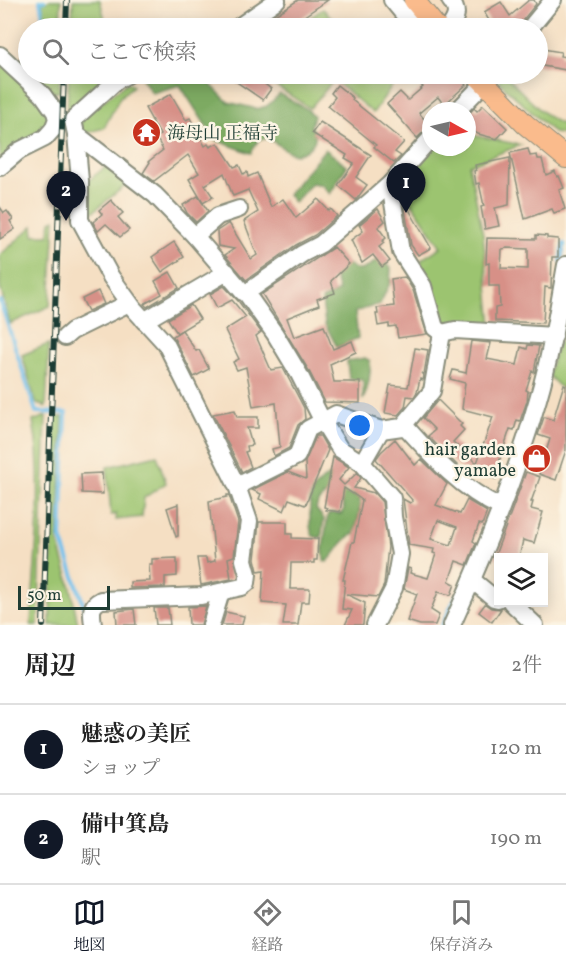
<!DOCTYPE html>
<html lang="ja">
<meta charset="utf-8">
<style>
body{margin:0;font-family:Vollkorn,"Noto Serif JP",serif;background:#f2f2f2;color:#222}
.controls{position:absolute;right:18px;bottom:18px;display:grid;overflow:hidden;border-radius:0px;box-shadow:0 3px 15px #0003}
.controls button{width:54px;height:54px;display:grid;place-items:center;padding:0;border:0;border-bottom:2px solid #e0e0e0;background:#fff;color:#222;font:30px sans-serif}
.compass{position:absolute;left:422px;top:102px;width:54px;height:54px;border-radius:50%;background:#fff;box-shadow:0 3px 15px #0003;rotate:98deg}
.scale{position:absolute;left:18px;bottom:15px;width:92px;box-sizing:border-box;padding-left:6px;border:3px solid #1f3d34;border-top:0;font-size:16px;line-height:21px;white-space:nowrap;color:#1f3d34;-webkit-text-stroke:4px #fcf5e5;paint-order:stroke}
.you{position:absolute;left:360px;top:426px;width:21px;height:21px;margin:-15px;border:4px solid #fff;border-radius:50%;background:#1a73e8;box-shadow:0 0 0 9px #1a73e833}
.badge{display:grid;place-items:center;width:39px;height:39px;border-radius:50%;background:#111827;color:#fff;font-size:20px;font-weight:700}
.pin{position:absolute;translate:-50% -50px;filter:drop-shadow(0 2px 3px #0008)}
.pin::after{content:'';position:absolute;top:32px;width:21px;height:18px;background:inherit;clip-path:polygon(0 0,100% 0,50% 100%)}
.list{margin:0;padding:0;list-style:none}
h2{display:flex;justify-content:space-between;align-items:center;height:78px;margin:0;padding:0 24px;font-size:26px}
h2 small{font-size:20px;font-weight:400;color:#767676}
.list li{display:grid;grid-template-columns:39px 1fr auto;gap:18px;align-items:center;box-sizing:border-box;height:90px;padding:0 24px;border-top:2px solid #e0e0e0}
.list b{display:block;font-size:22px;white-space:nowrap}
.list p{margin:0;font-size:20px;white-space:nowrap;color:#767676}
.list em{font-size:20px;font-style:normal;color:#767676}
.icon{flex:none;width:33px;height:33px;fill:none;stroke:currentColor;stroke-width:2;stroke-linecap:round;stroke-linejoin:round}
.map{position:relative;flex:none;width:566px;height:625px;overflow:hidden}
.search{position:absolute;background:#fff;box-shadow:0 3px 15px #0003;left:18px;right:18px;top:18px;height:66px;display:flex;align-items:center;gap:15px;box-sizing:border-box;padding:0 21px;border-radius:33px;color:#767676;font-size:22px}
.sheet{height:258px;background:#fff}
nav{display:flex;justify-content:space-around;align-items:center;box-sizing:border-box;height:84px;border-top:2px solid #e0e0e0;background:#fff;font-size:16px;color:#767676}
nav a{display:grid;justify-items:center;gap:3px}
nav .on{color:#111827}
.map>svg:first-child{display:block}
.green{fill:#9cc46f;stroke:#5e8052;stroke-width:1.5}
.forest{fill:#7daa62;stroke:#4e744b;stroke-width:1.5}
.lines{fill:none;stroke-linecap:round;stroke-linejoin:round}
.stream{stroke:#72c1ed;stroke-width:4}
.building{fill:#d79087;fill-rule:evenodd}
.minor-casing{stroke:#8a8e7c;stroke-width:20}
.major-casing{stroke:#8a8e7c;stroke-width:22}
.minor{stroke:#fff;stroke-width:16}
.major{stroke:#fabb8c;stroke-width:20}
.rail-casing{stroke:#1f3d34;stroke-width:6}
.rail{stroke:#fcf5e5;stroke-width:4;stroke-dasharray:11;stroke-linecap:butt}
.labels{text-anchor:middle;stroke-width:5;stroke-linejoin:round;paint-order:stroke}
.poi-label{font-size:18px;fill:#1f3d34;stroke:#fcf5e5;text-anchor:start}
</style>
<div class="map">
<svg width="566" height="625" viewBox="0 0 566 625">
<rect width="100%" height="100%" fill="#fcf5e5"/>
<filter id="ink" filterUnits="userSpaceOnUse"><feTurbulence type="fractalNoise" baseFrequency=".0167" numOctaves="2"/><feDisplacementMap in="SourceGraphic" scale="12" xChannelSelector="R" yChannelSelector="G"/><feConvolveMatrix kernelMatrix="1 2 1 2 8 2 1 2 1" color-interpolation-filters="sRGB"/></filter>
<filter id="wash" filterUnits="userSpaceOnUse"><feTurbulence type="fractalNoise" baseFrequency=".008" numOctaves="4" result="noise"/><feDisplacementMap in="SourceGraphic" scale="24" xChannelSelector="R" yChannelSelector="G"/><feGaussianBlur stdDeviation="1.35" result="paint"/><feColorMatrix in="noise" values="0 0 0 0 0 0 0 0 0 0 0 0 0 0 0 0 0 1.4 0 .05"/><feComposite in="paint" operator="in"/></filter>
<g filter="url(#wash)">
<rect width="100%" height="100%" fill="#f5dfc3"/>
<g class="green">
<path d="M50,0H61L60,28H46L42,2Z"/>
<path d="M73,0H100L107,28H72Z"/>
<path d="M323,9L342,28H295Z"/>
<path d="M0,61L36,94L54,122L0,165Z"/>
<path d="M28,61V74H60L59,92H54L53,103L19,65Z"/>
<path d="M69,74H117L71,114H67Z"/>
<path d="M257,74H385L394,83L373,113L334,80L310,108Z"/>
<path d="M500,74H504C518,87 548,123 566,125V135L554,133L499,82Z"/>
<path d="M128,82L133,86L120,97L104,128L86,133L81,129V118Z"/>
<path d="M467,134L521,145L469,165L483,234L492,327L437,321L421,263L422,259L441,247L412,203L396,191L398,182L431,147H467Z"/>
<path d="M109,164L131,181L85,218L84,184Z"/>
<path d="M55,219L50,306L10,324L0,287V255L33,226L34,235H49L51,221Z"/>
<path d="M562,340H566V393L548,375L558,343Z"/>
<path d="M49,344L46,407L36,403L22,355Z"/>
<path d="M46,416L38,625H31C34,559 45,486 33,421Z"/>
<path d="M55,417H63L58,541L71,588L78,625H50Z"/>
<path d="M157,455L166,483L144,498L142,517L116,520V514L111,515L107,467Z"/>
</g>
<g class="forest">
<path d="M139,74H200L228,102L257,109L267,106L280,94L307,109L314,116L311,126C315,134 318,139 310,147C292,164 283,144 268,139C267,138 260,139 259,139L251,153L215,140L180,85L152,93Z"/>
<path d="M325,149L347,166L330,194L322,185L312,183L294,203L288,194Z"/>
<path d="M319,250L335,267L344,261C361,276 363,270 380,258L391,268L390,283L380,304L355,312L358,338L337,347L325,324L322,300L339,291L333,272L313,254Z"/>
<path d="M365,358L370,361C371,376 369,387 363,400V380L349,379L347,361Z"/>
<path d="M330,474L327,493L318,502L316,509L324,519L321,538L313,536C309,529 310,524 310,516C309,492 311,489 330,474Z"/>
<path d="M338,488L347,494L360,497L359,514L354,534C341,540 338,552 327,562L324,561L323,548L328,514L332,513L341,514L344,509L342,502L335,498Z"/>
</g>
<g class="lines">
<g class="stream">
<path d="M44,0L40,1L45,28"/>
<path d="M561,261L564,244"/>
<path d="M0,301L36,412L66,413L61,538L83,603L85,612"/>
<path d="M442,625L456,596"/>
</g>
</g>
<g id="blocks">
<g class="building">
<path d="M298,0H328L297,21L299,23L291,28H255Z"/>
<path d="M529,0H534L536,4L522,21L520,28H500L495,21L491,24L484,12L501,2L510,16Z"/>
<path d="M537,48L561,52L560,56L566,57V70L537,65Z"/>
<path d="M225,74H252L271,89L263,100Z"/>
<path d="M409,74H457L466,85L444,105L438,97L419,113L430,126L417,138L387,104L400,92L408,100L423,87Z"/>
<path d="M337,85L353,98L352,100L404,142L395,152L401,156L394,163L374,147L376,145L328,106L335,97L331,93Z"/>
<path d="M171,94L186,120L190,118L205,146L208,144L210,147L218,143L234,167L239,165L243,174L247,172L248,177L257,173L271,207L283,199L296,218L318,199L329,211L331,209L337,216L315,235L296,245L246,280L225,255L234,249L218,246L217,231L229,223L251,259L257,255L244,221L258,212L248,190L233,196L224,173L205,185L213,197L203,203L189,179L199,173L188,155L154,181L143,173L150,162L149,161L163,150L156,137L160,135L145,108Z"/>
<path d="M483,105L507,128L497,139L478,134L467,128V116L474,108L477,111Z"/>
<path d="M320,122L371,155L356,177L367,185L356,200L338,185L354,163L345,158L347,155L312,133Z"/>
<path d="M528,149L530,156L537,155L538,159H542L546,175L555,171L557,177L559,176L564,188L559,190L565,209L554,213L552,209L525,219L510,153Z"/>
<path d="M510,158L509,205L495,208L499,226L485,229L481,207L484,206L479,183L476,184L474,171L476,170L475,165Z"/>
<path d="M198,196L208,211L196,222L187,213L183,205Z"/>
<path d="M403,199L431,248L418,255L411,245Z"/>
<path d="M111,200L123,213L118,217L129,230L120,237L106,224L98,231L93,222L102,214L99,210Z"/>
<path d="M0,207L4,213L7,211L13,219L10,221L15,229L0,239Z"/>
<path d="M378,209L385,221L378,227L386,238L382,241L384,243L379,247L390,261L382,267L373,255L362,263L351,240L363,231L359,225Z"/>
<path d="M536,235L547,236V238L558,239V257H552L551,288L545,287L543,323L495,321V308L500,307L499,286H489V263L486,264L487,238L536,239ZM507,248L528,249V269L501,268L502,249Z"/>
<path d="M174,242L184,257L162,272L152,257Z"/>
<path d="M334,247L349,264L331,281L335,293L317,299L319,305L287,318L294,337L324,326L333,349L352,341L356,352L330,364L334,382H360V403L325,402L308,369L262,294Z"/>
<path d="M170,272L179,288L147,307L144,304L162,294L155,281Z"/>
<path d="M405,277L413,290L427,334L398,338L396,326L389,327V324L378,326L376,314H378L377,308L394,306L391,279Z"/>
<path d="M224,286L239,302L261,332L256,336L271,370L283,368L304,408L305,419L298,425L289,448L274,456L272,449L280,447L276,403L253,407L246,367L237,370L233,362L239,359L225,330L246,317L232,300L217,308L210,294Z"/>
<path d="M98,291L104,304L88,311L82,299Z"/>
<path d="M191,305L200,319L177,333L168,319Z"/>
<path d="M182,330L196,351L199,350L209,369L194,377L173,336Z"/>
<path d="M471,341L491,343L487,359L517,365L521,347L527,349L528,345L539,346L534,372L532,371L526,390L528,391L527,401L520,421L517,420L514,430L510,429L494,477L495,479L459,467L428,436L435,430L423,418L438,400L462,424L460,426L464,430L453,442L477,463L493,417L462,409L465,383L450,379L453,370L466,373Z"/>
<path d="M415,348L428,350L424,374L421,373L424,376L423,380L420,379L417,392L414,397L407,396L405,407L398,415L385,413L390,385L408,387Z"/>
<path d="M564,384L566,385V450L556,480L539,474L550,439L538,435L544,417L553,420Z"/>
<path d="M235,410L237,417H258V428H247L252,445L247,446L248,451L245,452L251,467L242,472L213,414Z"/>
<path d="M316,436H320L328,450L306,504V502L305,505L289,499L284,511L259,499L261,494L252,490L288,472L306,479L305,462Z"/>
<path d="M395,439L415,465L421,459L447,484L436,505L460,514L467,500L487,512L482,525L479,524L473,541L476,543L467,565L456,561L449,581L455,584L451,595L438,592L431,610L439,615L435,625H420L407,621L417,594L404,589L408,568L411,569L410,573L428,578L436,554L433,553L434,549L409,545L403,499L410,503L413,501L376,459L381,452ZM438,520L457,527L451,545L431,539Z"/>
<path d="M333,457L349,467L339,480L344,485L357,473L361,478L354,488L374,493L382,502L388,547L384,585L378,597L346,594L365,603L363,625H345L352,610L342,609L345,580H343L352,542H354L362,500L344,488L340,512L326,510L327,508L324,507Z"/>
<path d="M526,472L540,477L531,502H533L531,509L543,512L534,543L523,540L519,558H494Z"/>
<path d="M102,473L103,494L82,493L81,474Z"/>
<path d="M227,495H229L238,522L234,556L228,558L231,579L201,585L197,558H206L207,563L215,561L209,501L227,497Z"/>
<path d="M178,504V536L176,537L167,508Z"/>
<path d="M259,522H287V534H292V538L318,539L317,560H314V563H291L290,589H310L309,602H301L298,625H283L286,605L262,603L264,570L258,571L255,559Z"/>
<path d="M177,558V576L165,577V587L130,588V582L150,581L149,564H152V559Z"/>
<path d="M485,604L491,608L501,609L492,622L479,612Z"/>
<path d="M206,606L201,625H189L188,607Z"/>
<path d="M154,608H168L170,625H156Z"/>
<path d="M134,609L136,625H117L116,611Z"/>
<path d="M226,612L244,616L242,625H222Z"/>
</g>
</g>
</g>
<g filter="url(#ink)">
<use href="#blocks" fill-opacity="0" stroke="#8a8e7c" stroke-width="1.5"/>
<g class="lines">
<defs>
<g id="minor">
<path d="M392,0L415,28"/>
<path d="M237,28L277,0"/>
<path d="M449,28C457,17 459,11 450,0"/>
<path d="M530,28L553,0"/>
<path d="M0,55L43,95L55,112L57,119L53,129L45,138L19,151L0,167"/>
<path d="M457,111L493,74"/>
<path d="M73,120L76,134L155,195L195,236L243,292L246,293L275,334L299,374L322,420L340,449L362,463L392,498L393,517L400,554L394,588L375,625"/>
<path d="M73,120L117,80L129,74"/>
<path d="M76,134L80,181V220L111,277L134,309L166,344L237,486L249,521L244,560L248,574L247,583L242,587L201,596L101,600C89,606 92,614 93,625"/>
<path d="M390,184L401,252L423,286L435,328L442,333"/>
<path d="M195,236L218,216L239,209"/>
<path d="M246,293L302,254L321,244L390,184L431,138"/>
<path d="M144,321L227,272"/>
<path d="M442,333L455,330L554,336"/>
<path d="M65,337L72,331L129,303"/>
<path d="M404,425C432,456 461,489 500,507"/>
<path d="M362,463L381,430"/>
<path d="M237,486L297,456L308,429L336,414L381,430L402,427L432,391L442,333"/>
<path d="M472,580L494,598L498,599"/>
<path d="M511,602L535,625"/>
<path d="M211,625L221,592"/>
<path d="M452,625C485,552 516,476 538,399C551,355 558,310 566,265"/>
</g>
<g id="major">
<path d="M414,0L437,28"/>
<path d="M476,74L525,124L566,158"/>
</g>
</defs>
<use href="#minor" class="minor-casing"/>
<use href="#major" class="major-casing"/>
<use href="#minor" class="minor"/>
<use href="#major" class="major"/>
<defs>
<g id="rail">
<path d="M66,28L67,0"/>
<path d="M43,625L64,74"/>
</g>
</defs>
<use href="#rail" class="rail-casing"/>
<use href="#rail" class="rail"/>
</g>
</g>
<defs>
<symbol id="temple-disc" viewBox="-11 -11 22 22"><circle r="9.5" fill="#c8321e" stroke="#fcf5e5"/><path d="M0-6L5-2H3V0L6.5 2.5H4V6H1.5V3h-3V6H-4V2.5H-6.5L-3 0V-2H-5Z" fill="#fff"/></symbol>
<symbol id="shop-disc" viewBox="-11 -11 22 22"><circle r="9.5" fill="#c8321e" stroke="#fcf5e5"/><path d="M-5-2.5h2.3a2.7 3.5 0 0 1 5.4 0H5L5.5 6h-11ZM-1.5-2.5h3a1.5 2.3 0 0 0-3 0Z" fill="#fff"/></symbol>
</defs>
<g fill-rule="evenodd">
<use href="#temple-disc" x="130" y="116" width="33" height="33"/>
<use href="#shop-disc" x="520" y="442" width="33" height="33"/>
</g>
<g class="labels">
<g class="poi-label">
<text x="167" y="139">海母山 正福寺</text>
<text x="516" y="455" text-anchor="end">hair garden<tspan x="516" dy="21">yamabe</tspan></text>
</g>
</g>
</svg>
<div class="controls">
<button><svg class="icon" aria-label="layers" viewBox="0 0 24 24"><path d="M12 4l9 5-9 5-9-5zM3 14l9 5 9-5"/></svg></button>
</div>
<svg class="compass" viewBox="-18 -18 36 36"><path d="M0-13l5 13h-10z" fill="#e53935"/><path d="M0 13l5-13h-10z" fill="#767676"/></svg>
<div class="scale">50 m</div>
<div class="you"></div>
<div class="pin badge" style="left:406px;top:213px">1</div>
<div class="pin badge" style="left:66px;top:221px">2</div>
<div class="search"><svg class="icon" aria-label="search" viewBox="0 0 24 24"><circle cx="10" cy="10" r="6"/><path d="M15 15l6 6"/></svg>ここで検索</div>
</div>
<section class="sheet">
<h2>周辺<small>2件</small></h2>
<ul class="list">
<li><span class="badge">1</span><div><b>魅惑の美匠</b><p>ショップ</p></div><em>120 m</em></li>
<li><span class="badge">2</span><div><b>備中箕島</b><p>駅</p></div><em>190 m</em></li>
</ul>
</section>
<nav>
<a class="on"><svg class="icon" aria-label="map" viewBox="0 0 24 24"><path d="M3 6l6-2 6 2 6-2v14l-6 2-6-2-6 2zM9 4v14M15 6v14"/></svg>地図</a>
<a><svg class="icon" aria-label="directions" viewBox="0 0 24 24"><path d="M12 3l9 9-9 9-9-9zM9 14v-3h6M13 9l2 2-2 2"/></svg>経路</a>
<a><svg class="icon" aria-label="saved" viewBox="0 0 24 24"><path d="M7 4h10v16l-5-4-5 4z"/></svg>保存済み</a>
</nav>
